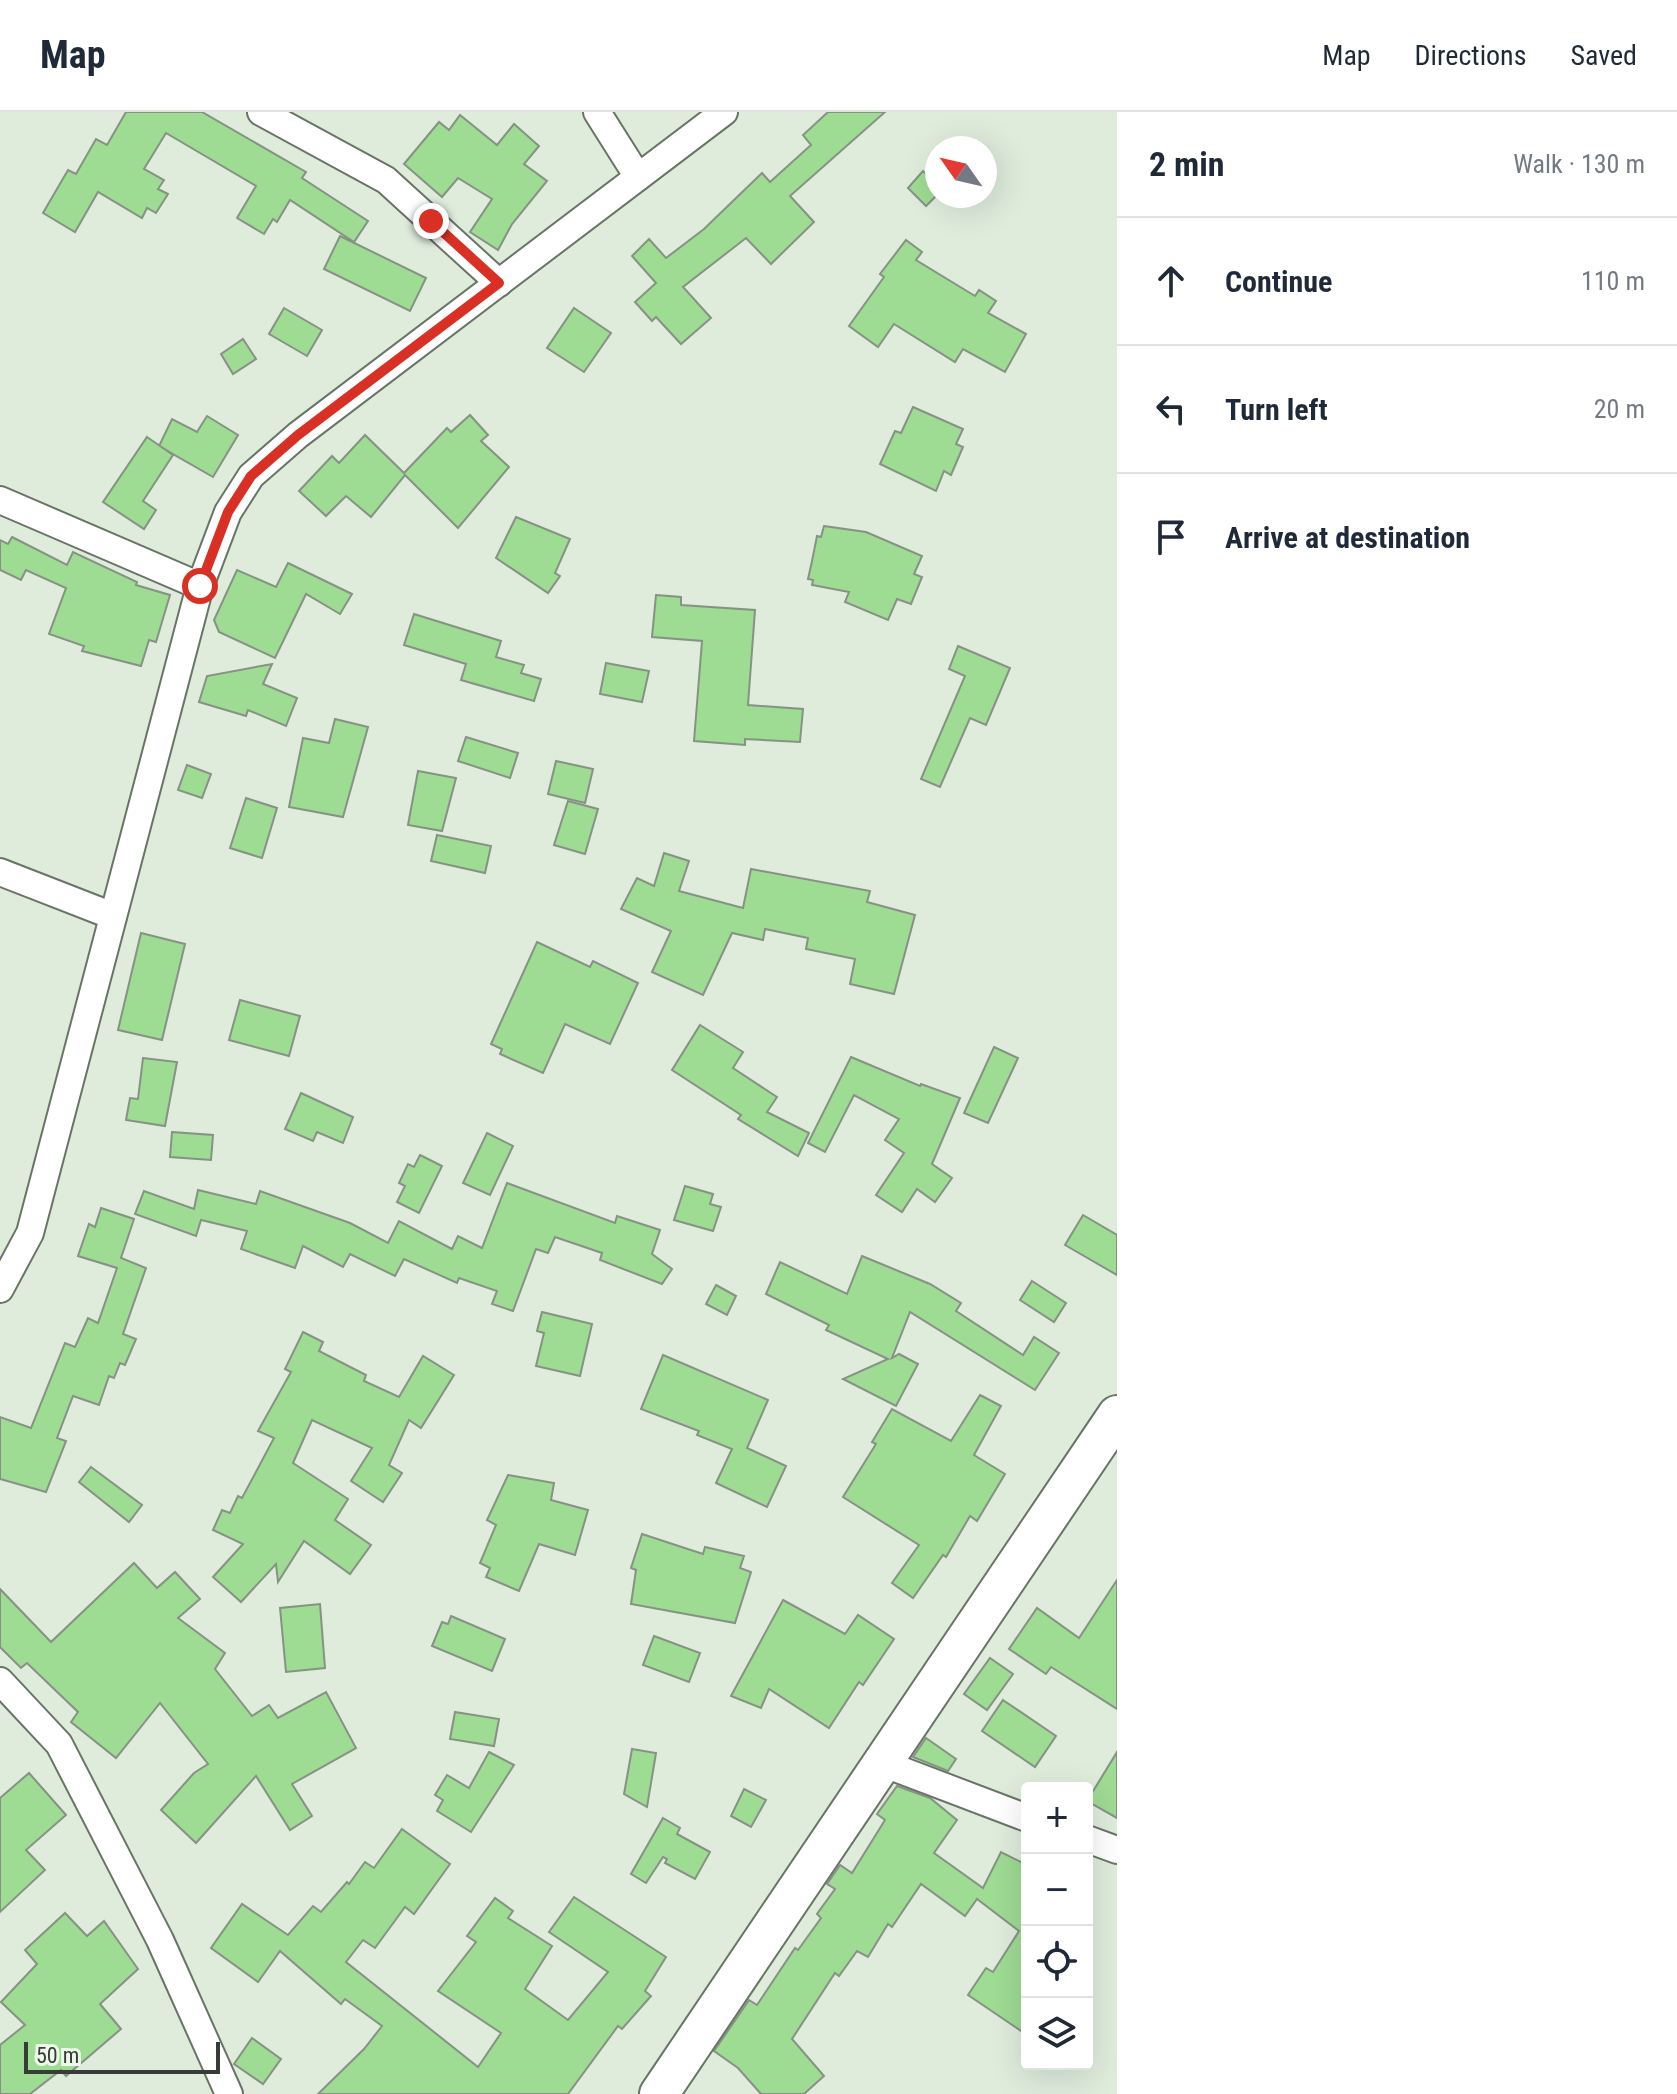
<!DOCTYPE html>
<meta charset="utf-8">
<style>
body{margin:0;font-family:"Roboto Condensed",sans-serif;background:#f6f6f7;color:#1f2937}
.controls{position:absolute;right:24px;bottom:24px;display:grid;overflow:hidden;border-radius:8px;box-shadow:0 8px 32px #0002}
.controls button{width:72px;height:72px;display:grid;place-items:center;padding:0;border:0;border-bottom:2px solid #e0e1e3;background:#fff;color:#1f2937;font:40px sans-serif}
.compass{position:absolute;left:925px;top:24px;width:72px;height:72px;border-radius:50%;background:#fff;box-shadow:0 8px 32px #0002;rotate:304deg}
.scale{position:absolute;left:24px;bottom:20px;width:196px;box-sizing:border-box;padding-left:8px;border:4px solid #373c36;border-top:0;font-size:22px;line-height:28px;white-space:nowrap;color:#373c36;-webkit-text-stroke:6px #ecf9e9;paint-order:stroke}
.stop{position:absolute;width:24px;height:24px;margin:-18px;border:6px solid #d93025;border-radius:50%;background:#fff}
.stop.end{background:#d93025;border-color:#fff;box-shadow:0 2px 8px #0008}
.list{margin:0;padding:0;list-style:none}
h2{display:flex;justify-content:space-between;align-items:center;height:104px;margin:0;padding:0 32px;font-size:34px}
h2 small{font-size:26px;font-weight:400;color:#747a83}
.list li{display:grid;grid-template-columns:52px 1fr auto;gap:24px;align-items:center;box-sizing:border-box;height:128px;padding:0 32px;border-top:2px solid #e0e1e3}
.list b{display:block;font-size:30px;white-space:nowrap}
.list em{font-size:26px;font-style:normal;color:#747a83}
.icon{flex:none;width:44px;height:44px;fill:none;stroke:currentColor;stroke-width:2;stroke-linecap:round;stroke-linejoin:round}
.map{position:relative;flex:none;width:1117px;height:1982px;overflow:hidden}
header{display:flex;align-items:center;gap:48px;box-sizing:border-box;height:112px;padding:0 40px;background:#fff;border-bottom:2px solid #e0e1e3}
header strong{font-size:38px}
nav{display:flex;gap:44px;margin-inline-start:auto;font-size:28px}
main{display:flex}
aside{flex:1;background:#fff}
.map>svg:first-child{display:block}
.building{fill:#9edb93;stroke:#869283;stroke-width:2}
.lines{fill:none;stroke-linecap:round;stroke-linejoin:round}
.street-casing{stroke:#687466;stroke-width:30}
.secondary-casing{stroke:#687466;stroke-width:42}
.street{stroke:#fff;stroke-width:26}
.secondary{stroke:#fff;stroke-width:38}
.route{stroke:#d93025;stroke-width:10}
</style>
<header>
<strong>Map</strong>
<nav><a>Map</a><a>Directions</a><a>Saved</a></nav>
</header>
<main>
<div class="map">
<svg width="1117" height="1982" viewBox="0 0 1117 1982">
<rect width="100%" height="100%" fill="#dfecdc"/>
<g class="building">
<path d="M126,0H202L306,60L302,66L368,109L354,130L290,88L277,110L273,107L264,122L237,106L256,74L166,21L144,57L164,68L158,77L168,82L156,101L147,96L142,106L98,80L75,120L43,101L68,58L76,62L96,27L107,33Z"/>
<path d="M828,0H885L790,84L814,110L771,152L746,126L683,175L711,206L681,232L656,205L652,209L635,190L656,171L632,144L649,127L666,146L704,117L762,61L770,70L811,33L803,23Z"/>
<path d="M460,3L497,33L514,12L539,34L524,52L547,69L512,112L498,138L470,120L492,87L458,66L442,85L404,52L439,10L449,18Z"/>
<path d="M923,59L937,73V83L926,94L908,76Z"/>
<path d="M340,124L426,166L410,199L324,157Z"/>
<path d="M906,128L922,140L916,148L975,184L979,178L996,189L988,201L1026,222L1005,260L963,237L955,250L894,212L878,235L849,214L884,165L880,162Z"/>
<path d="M284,196L322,218L307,244L269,222Z"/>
<path d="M574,196L611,221L584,260L547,236Z"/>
<path d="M243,227L256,247L233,262L221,242Z"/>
<path d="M913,295L963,317L956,332L963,335L951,363L944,359L936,379L880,352L895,319L901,321Z"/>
<path d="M470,303L488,323L481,329L509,355L458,416L405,363L371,405L346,384L326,404L299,379L332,344L339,351L365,323L404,361L447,316L451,320Z"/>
<path d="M207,304L238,323L213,365L159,334L172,307L197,320Z"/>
<path d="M147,325L173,343L143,389L156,398L144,417L103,390Z"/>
<path d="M516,405L570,427L555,461L560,464L548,481L496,446Z"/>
<path d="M824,414L866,420L922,444L914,462L922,465L911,492L897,487L888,508L845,490L849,480L812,473L813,468L808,467L812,449L817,424L821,425Z"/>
<path d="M12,425L67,453L73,440L137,470L136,473L170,483L156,530L149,528L141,554L82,539L84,534L49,522L66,476L26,458L21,468L0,458V428L8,432Z"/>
<path d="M288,451L352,482L340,502L306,482L275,546L219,520L214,508L237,458L276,475Z"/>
<path d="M656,483L681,485V493L755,498L748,593L803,597L800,630L745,627V633L694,629L702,529L652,525Z"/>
<path d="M414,502L501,529L496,545L524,553L521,561L541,567L534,589L461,568L466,552L404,533Z"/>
<path d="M958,534L1010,556L986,613L970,606L940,675L921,667L965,564L949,557Z"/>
<path d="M606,551L649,559L642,590L600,582Z"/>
<path d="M272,552L263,572L297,586L286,614L248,598L246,604L199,590L207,564Z"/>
<path d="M335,607L368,615L343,705L289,695L303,626L329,631Z"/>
<path d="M466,625L518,641L510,666L458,649Z"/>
<path d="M556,649L593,657L585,691L548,682Z"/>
<path d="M187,653L211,662L202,686L178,678Z"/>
<path d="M418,659L456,666L442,719L408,713Z"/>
<path d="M246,686L277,696L262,746L230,736Z"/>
<path d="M568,689L598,697L585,742L554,733Z"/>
<path d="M437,723L491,734L485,761L431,749Z"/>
<path d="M664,741L689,749L679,779L743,796L751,757L870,779L867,790L915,803L894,882L850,872L855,847L806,837L808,826L765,817L763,828L732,821L703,883L652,860L671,819L621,797L637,766L654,774Z"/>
<path d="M141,821L185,832L162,928L118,918Z"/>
<path d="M537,830L590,855L593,849L638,871L610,932L565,912L543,961L500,942L502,937L491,932Z"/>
<path d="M240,888L300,904L289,944L229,928Z"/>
<path d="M700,913L743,940L733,956L777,985L767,1000L809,1021L798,1044L738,1007L741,1003L672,958Z"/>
<path d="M994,935L1018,946L988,1011L964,1001Z"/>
<path d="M851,945L920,974L921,972L960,986L932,1052L952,1066L935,1090L917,1077L902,1100L876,1083L904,1041L885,1028L899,1007L854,983L825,1040L808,1031Z"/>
<path d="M143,946L177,950L165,1014L126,1008L130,986L138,987Z"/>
<path d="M301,981L353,1005L343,1031L317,1020L313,1029L285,1017Z"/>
<path d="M172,1020L213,1023L211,1048L170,1045Z"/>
<path d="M487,1021L513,1034L490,1083L463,1071Z"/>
<path d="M420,1043L442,1054L419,1101L397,1090L405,1074L399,1071L408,1052L414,1055Z"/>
<path d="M507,1071L615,1111L617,1104L660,1118L652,1142L672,1157L662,1172L600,1148L602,1141L555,1125L548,1141L536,1137L513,1199L492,1192L497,1179L459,1166L457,1171L404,1147L395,1164L350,1142L343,1155L303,1134L295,1156L241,1137L247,1119L201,1108L196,1124L135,1102L144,1079L194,1097L198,1078L256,1092L260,1079L350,1111L388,1131L399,1109L452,1137L458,1124L482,1136Z"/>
<path d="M685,1074L713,1082L710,1092L721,1095L713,1119L674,1108Z"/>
<path d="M101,1096L134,1107L121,1146L146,1156L123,1222L136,1227L125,1253L120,1251L114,1266L109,1264L99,1293L73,1284L57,1326L66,1329L46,1380L0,1367V1305L31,1316L65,1231L75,1235L88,1206L98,1211L117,1156L78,1144L89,1112L95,1115Z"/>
<path d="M1083,1103L1117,1123V1163L1065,1133Z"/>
<path d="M862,1144L930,1172L961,1191L956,1199L1023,1243L1034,1225L1059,1241L1035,1278L910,1200L892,1246L899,1242L918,1252L896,1294L843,1267L888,1247L826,1218L829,1213L766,1182L780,1150L847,1182Z"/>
<path d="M1032,1169L1066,1191L1054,1210L1020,1188Z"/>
<path d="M716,1173L736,1184L727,1203L706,1192Z"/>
<path d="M542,1200L592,1212L580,1264L536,1254L544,1221L537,1219Z"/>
<path d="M303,1220L323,1230L319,1239L366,1263L364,1269L399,1285L423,1244L454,1263L421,1316L409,1308L389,1353L402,1361L383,1390L351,1369L372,1336L312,1308L293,1351L348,1387L335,1408L371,1433L350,1462L304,1429L278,1470L276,1452L241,1490L213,1465L243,1432L213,1418L222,1398L230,1401L238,1384L242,1386L274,1326L258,1319L291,1260L285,1257Z"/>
<path d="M663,1243L768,1288L747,1336L786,1354L767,1395L716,1371L732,1337L697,1323L699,1319L641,1297Z"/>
<path d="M980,1283L1001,1294L974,1343L1005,1362L977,1409L970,1404L946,1445L943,1443L913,1486L892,1471L919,1433L843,1385L876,1332L872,1330L892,1297L951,1329Z"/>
<path d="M91,1355L142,1393L129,1410L79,1370Z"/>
<path d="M508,1363L554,1371L551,1388L588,1398L575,1443L539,1432L519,1479L486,1465L490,1456L480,1451L496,1413L487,1408Z"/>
<path d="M642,1422L703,1442L705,1435L744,1444L740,1456L751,1460L735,1511L631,1492L636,1458L631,1456Z"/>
<path d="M134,1451L157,1476L175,1460L200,1487L178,1506L225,1541L215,1557L252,1604L269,1593L278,1606L326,1580L356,1636L292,1672L312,1704L290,1718L256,1664L196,1731L161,1698L194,1661L208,1652L160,1591L116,1646L71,1610L78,1600L27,1551L21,1556L0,1535V1477L51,1530Z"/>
<path d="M1117,1468V1597L1051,1555L1046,1562L1009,1537L1037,1496L1079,1526Z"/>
<path d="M783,1488L845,1522L858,1503L894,1527L863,1573L859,1570L829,1616L769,1577L761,1596L731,1584Z"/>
<path d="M320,1492L325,1556L286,1560L280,1496Z"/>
<path d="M451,1504L505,1527L492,1559L432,1534L442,1510L448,1512Z"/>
<path d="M654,1524L700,1541L689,1570L643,1553Z"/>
<path d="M990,1546L1013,1562L987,1598L964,1582Z"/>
<path d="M1003,1588L1056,1624L1035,1655L982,1619Z"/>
<path d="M455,1600L499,1607L494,1634L450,1627Z"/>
<path d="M926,1626L956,1647L948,1659L913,1645Z"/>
<path d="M632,1637L656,1641L647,1695L624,1682Z"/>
<path d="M489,1640L514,1653L471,1720L437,1699L443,1688L435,1683L447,1663L469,1676Z"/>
<path d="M1117,1640V1706L1087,1689Z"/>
<path d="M29,1661L66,1703L26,1738L45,1758L0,1800V1686Z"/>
<path d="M897,1674L930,1686L957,1708L934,1741L983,1776L1001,1740L1027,1753V1923L968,1883L986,1856L993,1860L1019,1819L977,1787L965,1804L921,1772L892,1815L888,1812L868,1845L857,1839L839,1864L835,1861L792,1927L824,1964L804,1982H761L738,1956L714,1939L749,1888L757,1893L795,1836L798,1838L821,1806L817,1802L835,1777L827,1772L840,1753L852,1761L885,1708L877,1702Z"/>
<path d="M744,1677L766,1688L751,1715L731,1704Z"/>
<path d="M663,1706L680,1716L677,1722L710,1740L695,1767L665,1751L667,1747L663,1745L646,1771L631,1762Z"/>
<path d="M402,1717L450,1752L414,1802L405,1795L375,1836L363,1828L346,1850L478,1955L501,1921L438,1879L476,1830L467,1824L495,1786L513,1799L508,1806L552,1834L525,1877L568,1908L608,1860L549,1820L574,1785L666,1845L645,1879L651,1884L622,1917L618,1914L568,1982H318L364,1937L382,1914L345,1887L341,1892L280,1839L258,1870L211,1836L242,1792L288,1823L313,1794L321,1800L347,1770L349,1772L365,1750L374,1756Z"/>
<path d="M65,1801L87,1824L104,1809L138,1857L100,1892L121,1917L66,1964L61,1958L30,1982H0V1933L25,1913L1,1890L37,1852L25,1838Z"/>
<path d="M252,1926L281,1947L263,1972L234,1952Z"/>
</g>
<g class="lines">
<defs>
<g id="street">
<path d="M261,0L386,68L499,171"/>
<path d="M597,0L638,65"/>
<path d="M0,388L200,474"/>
<path d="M0,760L113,804"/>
<path d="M0,1177L30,1121L200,474L228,400L251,364L298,323L724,0"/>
<path d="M0,1569L59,1632L160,1828L229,1982"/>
<path d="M882,1651L1027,1706"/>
<path d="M1087,1727L1117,1738"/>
</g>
<path id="secondary" d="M659,1982L1117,1303"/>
</defs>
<use href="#street" class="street-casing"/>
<use href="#secondary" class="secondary-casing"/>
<use href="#street" class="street"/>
<use href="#secondary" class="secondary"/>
</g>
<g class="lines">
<path class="route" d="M200,474L228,400L251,364L298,323L499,171L431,109"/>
</g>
</svg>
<div class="controls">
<button>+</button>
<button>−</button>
<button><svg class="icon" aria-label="locate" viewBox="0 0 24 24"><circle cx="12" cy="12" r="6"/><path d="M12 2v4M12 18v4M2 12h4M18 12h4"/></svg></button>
<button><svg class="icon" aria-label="layers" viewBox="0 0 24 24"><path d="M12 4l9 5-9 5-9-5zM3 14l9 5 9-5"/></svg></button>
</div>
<svg class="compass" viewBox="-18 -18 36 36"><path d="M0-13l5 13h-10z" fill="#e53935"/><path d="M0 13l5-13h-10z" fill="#747a83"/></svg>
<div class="scale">50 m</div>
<div class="stop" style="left:200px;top:474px"></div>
<div class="stop end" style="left:431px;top:109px"></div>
</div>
<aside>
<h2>2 min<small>Walk · 130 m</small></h2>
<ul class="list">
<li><svg class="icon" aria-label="ahead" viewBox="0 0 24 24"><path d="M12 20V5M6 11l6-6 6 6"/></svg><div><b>Continue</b></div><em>110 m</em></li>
<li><svg class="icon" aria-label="left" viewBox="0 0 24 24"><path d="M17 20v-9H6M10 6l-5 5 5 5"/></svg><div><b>Turn left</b></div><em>20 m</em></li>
<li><svg class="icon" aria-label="arrive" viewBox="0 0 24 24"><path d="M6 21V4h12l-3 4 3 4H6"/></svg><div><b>Arrive at destination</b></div></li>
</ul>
</aside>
</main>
